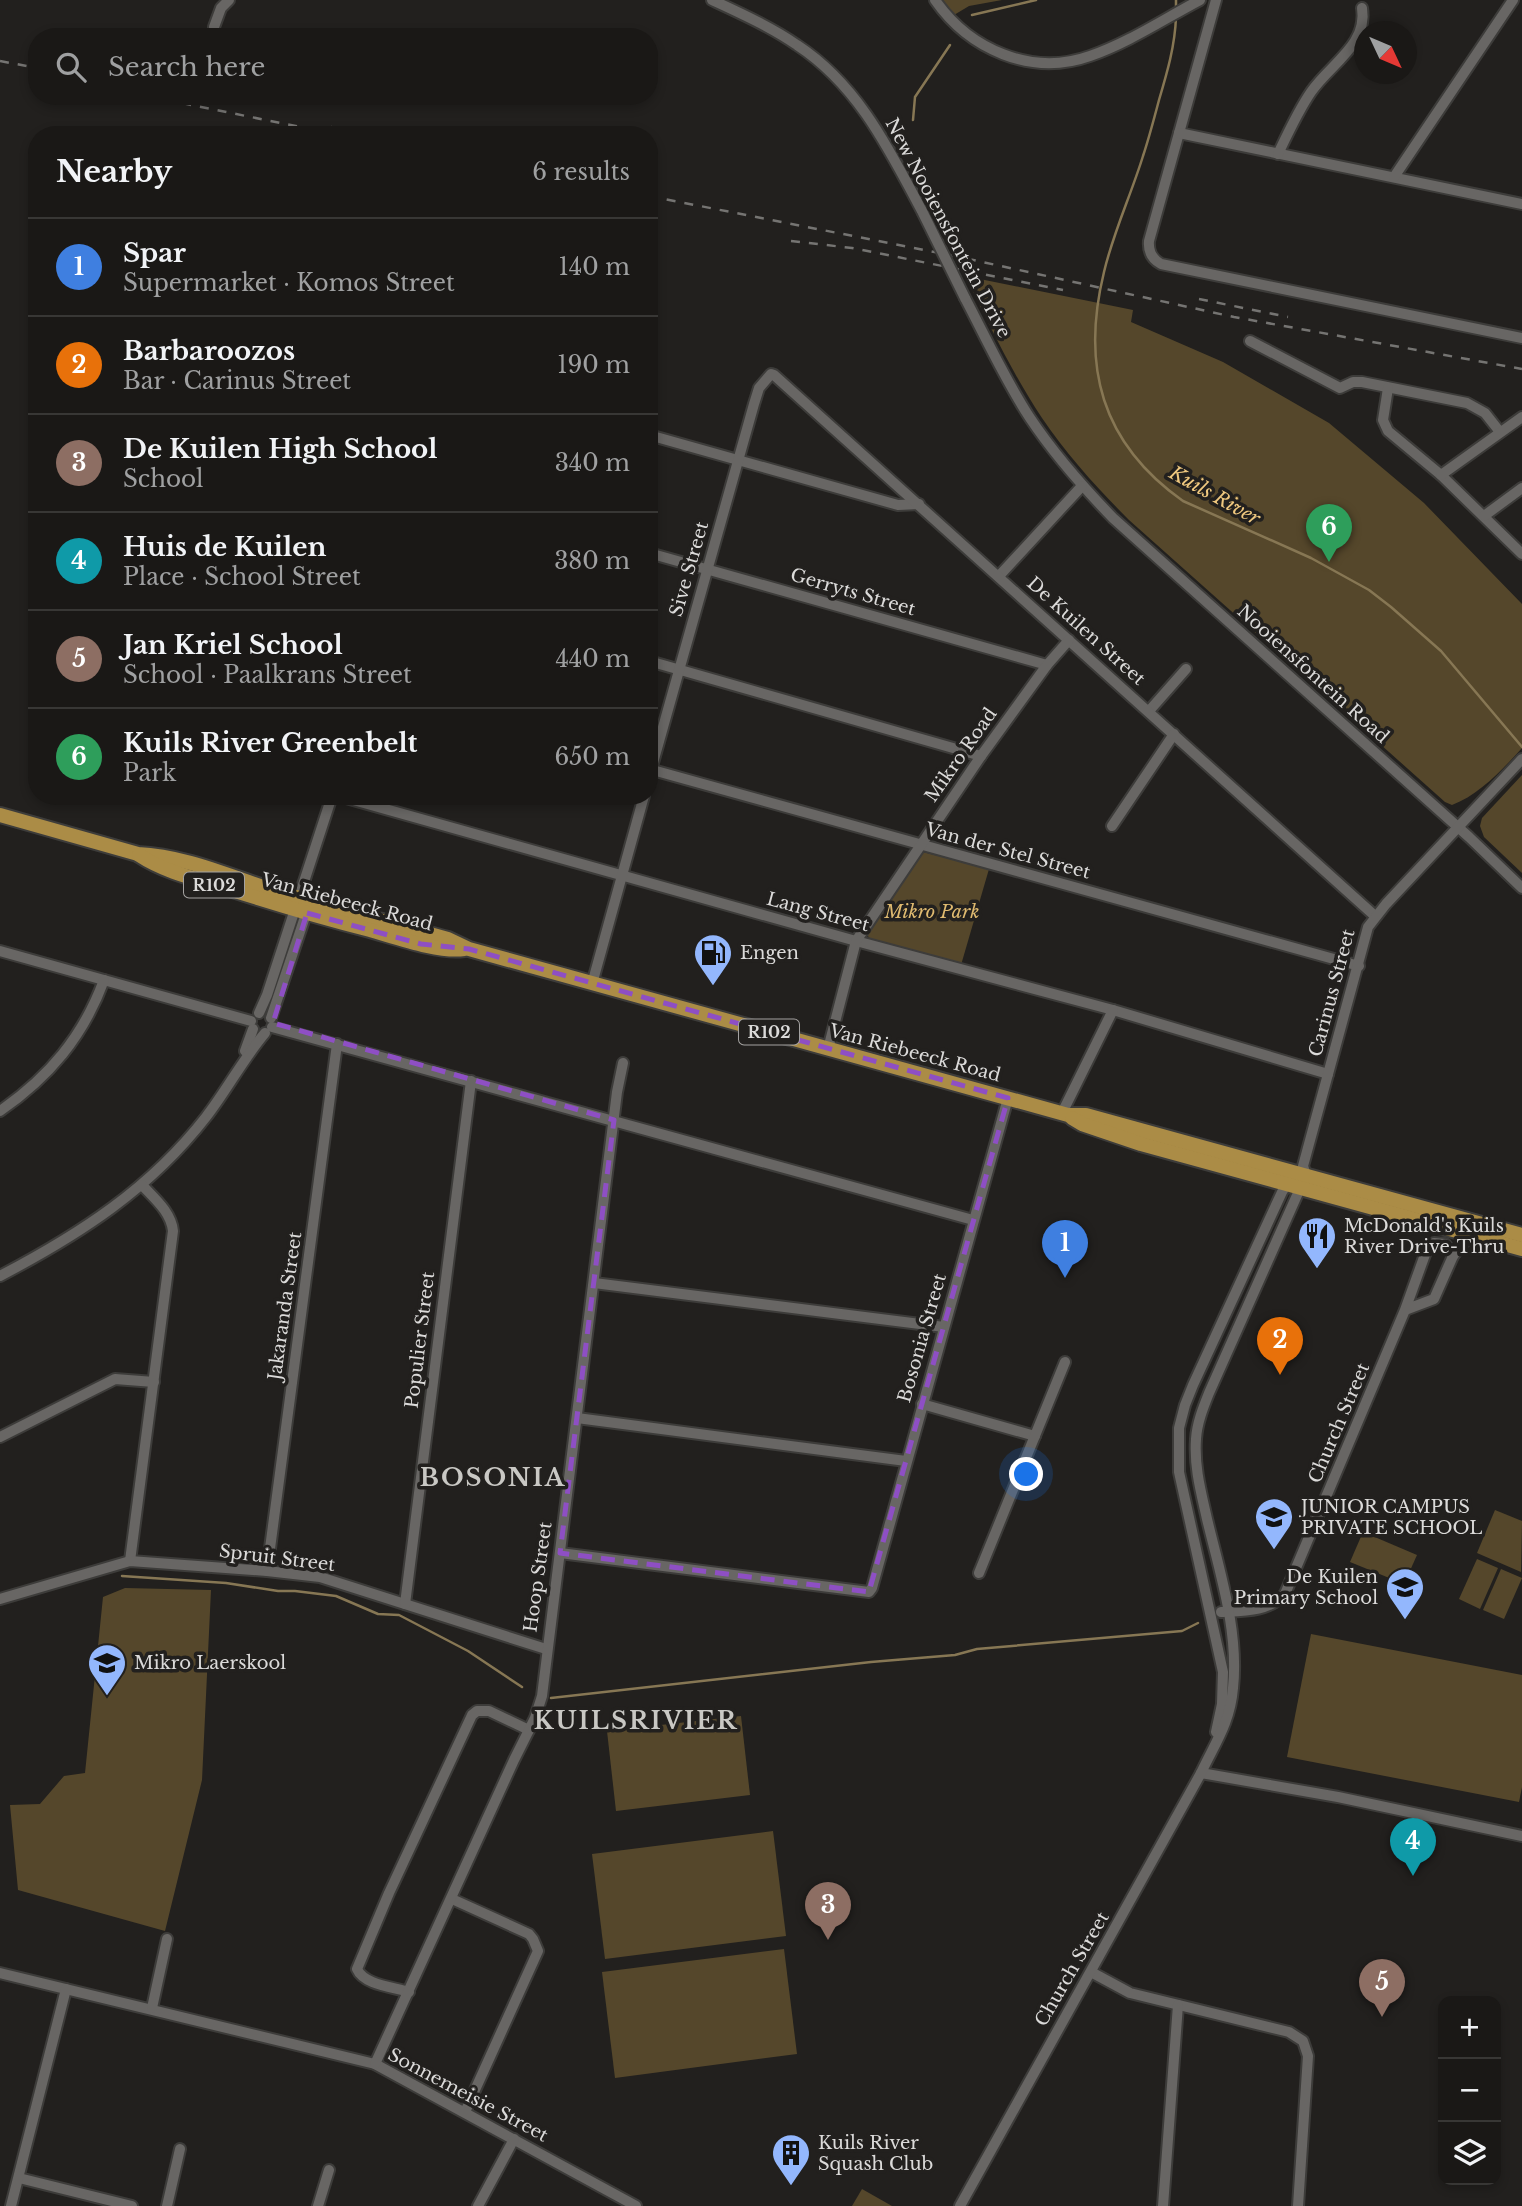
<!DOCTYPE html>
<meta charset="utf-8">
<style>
body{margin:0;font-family:"Libre Baskerville",serif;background:#23211f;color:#f1f3f6}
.controls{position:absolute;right:21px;bottom:21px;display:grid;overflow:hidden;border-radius:14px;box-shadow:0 4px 10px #0003}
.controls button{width:63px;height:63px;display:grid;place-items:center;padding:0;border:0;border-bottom:2px solid #383735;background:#1a1816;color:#f1f3f6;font:35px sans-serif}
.compass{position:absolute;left:1354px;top:21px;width:63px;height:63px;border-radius:50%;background:#1a1816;box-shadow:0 4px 10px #0003;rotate:134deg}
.you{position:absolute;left:1027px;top:1475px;width:24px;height:24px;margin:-18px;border:5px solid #fff;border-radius:50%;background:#1a73e8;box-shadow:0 0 0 10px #1a73e833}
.badge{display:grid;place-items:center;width:46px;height:46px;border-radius:50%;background:#0b8043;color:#fff;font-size:23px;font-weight:700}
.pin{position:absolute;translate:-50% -58px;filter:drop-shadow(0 2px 4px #0008)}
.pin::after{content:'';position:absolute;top:37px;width:24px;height:21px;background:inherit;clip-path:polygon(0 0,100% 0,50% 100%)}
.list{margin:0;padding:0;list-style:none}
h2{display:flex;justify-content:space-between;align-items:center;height:91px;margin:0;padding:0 28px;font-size:30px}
h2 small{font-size:23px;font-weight:400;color:#9fa0a1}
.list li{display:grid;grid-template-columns:46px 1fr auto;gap:21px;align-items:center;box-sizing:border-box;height:98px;padding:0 28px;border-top:2px solid #383735}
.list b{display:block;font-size:26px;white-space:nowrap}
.list p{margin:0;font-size:23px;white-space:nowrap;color:#9fa0a1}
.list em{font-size:23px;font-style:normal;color:#9fa0a1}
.icon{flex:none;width:38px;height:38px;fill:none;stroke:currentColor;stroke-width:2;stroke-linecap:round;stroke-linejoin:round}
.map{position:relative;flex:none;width:1522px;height:2206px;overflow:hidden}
.search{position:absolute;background:#1a1816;box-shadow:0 4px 10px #0003;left:28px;top:28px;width:630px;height:77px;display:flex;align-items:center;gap:18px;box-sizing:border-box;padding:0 24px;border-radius:28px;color:#9fa0a1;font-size:26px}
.panel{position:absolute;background:#1a1816;box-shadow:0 4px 10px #0003;left:28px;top:126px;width:630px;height:679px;border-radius:28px}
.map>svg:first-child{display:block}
.green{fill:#55472b}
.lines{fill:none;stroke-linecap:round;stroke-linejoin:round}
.stream{stroke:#877754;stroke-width:2.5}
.minor-casing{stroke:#3d3c3a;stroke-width:14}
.major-casing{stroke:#3d3c3a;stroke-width:18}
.minor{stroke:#686664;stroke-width:10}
.major{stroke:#ab8c46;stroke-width:14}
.rail{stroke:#757472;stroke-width:2.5;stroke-dasharray:9 9;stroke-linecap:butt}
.minor-bridge-casing{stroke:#3d3c3a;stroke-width:14;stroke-linecap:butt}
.minor-bridge{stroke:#686664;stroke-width:10}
.marked{fill:none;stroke:#8e4fc4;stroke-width:5;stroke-dasharray:14 9;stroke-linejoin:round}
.labels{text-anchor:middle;stroke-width:7;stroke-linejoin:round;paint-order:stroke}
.shield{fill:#22201e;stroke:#a4a2a1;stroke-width:2}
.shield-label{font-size:16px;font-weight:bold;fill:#dbdad9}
.street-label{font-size:18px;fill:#dbdad9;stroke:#22201e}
.park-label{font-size:18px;font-style:italic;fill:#dfba70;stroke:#22201e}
.poi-label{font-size:18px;fill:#dbdad9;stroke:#22201e;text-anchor:start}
.water-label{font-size:19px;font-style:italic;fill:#efc87f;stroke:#22201e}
.district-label{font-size:24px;font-weight:bold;letter-spacing:2px;fill:#c9c8c4;stroke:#22201e}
</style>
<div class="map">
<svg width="1522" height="2206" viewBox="0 0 1522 2206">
<rect width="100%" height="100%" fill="#22201e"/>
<g class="green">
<path d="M942,0H1002L969,6L954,15Z"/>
<path d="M965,276L1133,310L1131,322L1223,362L1329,423L1424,503L1522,604V748C1503,769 1479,795 1452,805L1445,802L1129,520C1097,488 1067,455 1042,418C1012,373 989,324 965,276Z"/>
<path d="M1522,775V873L1484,837L1480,826L1482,818Z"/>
<path d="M923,852L989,869L961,965L871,940L867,935Z"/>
<path d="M1495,1510L1522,1521L1521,1572L1477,1553Z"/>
<path d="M1363,1532L1417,1555L1404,1584L1350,1562Z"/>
<path d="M1477,1559L1498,1568L1480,1609L1459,1599Z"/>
<path d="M1501,1569L1522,1578L1504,1619L1483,1610Z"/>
<path d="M125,1588L211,1590L202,1780L165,1931L18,1890L10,1805L40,1804L64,1776L85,1773L103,1597Z"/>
<path d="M1311,1634L1522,1675V1787L1519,1802L1287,1757Z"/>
<path d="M741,1716L750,1795L616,1811L607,1731Z"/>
<path d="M773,1831L786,1936L605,1959L592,1854Z"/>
<path d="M784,1949L797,2054L615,2078L602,1972Z"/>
<path d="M862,2189L892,2206H852Z"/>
</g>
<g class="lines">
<g class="stream">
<path d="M1176,11V0"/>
<path d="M972,15L1036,0"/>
<path d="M1176,17C1175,46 1167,73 1159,100C1154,119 1149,138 1143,156C1131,195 1113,233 1104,272C1081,366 1101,443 1183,501L1311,558L1369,590L1391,607L1441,651L1522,747"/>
<path d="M913,120L915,97L950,45"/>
<path d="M122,1576L226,1583L278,1591H295L336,1596L378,1614L399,1615L468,1651L522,1687"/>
<path d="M551,1698L871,1662L955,1655L977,1649L1182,1631L1198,1623"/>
</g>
<defs>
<g id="minor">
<path d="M712,0C740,13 771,27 797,45C858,85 889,149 922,211"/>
<path d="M935,0C969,49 1031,77 1090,56C1128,43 1164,19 1200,0"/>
<path d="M1216,0L1149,241C1148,252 1152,259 1161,264L1522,338"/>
<path d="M214,27L221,8L229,0"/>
<path d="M1179,133L1522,204"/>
<path d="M1278,154C1288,133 1298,111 1311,92C1330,64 1368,45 1362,8"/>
<path d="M1394,177L1513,0"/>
<path d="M965,298C986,338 1005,380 1030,418C1054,454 1083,487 1113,518L1469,837L1522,888"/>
<path d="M1250,341L1340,388L1353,382H1362L1467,403L1485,413L1500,432"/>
<path d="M1388,388L1383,420L1388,431L1441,475L1522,554"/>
<path d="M649,435L898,505L919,504"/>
<path d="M1441,475L1522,417"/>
<path d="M1484,516L1522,488"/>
<path d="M649,553L1047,665"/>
<path d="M999,576L1082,486"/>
<path d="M649,661L981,756"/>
<path d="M1149,711L1186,669"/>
<path d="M649,769L1359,966"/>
<path d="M649,777L754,404L759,388L771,374L774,375L1375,916"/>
<path d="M339,796L856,941L1113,1010L1328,1074"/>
<path d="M1112,826L1174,734"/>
<path d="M0,951L251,1021"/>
<path d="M592,984L644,796"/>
<path d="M259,1013L267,995L332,796"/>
<path d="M271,1018L308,908"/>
<path d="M272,1027L973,1220"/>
<path d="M828,1049L856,941L981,756L1047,665L1069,640"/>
<path d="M245,1051L253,1029"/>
<path d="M0,1111C49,1077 83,1037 104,980"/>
<path d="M1062,1113L1113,1010"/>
<path d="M1453,1256L1465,1241L1476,1236"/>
<path d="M0,1276C80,1234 150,1189 206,1117C227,1090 243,1059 265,1033"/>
<path d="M594,1283L944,1327"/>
<path d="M922,1404L1035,1436"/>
<path d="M577,1418L906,1461"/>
<path d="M0,1437L115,1379L154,1382"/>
<path d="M560,1553L869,1592L872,1588L1008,1098"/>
<path d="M130,1561L173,1231C171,1212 155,1199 142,1185"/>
<path d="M267,1571L337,1044"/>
<path d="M979,1573L1065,1362"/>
<path d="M0,1599L130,1561L267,1571L320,1577L546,1649"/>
<path d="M405,1604L471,1081"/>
<path d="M1221,1612C1244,1611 1268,1612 1285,1594L1405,1310L1427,1249L1434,1243L1445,1244L1453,1256L1434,1299L1405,1310"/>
<path d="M1216,1732L1222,1704L1223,1672L1179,1472V1428L1185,1405L1193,1385L1282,1192L1290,1179"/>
<path d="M1201,1773L1338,1797L1522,1836"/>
<path d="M452,1899L529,1934L533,1939L538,1951L465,2112"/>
<path d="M1091,1972L1130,1993L1289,2032L1303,2041L1308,2056L1298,2206"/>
<path d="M0,1973L375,2064L636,2206"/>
<path d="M409,1992C393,1987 364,1985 357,1969L389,1893L472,1715L477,1711H489L529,1730"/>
<path d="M152,2008L167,1939"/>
<path d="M375,2064L514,1760L535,1718L542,1696L617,1092L623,1063"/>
<path d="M19,2178L132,2206"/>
<path d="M11,2206L66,1989"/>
<path d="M167,2206L180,2149"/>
<path d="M318,2206L329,2170"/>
<path d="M478,2206L514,2139"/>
<path d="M960,2206L1201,1773C1215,1743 1230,1723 1233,1688C1239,1632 1220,1573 1207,1519C1201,1492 1194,1467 1196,1439C1197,1423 1203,1408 1209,1393L1306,1175L1303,1166L1368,927L1386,904L1522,759"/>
<path d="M1163,2206L1178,2005"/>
</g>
<g id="major">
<path d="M0,815L138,854C187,856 235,879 282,893C337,909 393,924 448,939L469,949L1068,1115H1086L1522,1235"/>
<path d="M139,855C163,871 192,878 220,886C269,902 319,917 370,930C395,937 440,953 464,949"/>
<path d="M1072,1118L1082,1124L1141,1144L1522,1249"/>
</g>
</defs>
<use href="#minor" class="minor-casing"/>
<use href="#major" class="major-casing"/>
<use href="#minor" class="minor"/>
<use href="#major" class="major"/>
<g class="rail">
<path d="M0,61L37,68"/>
<path d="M147,96L340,135"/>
<path d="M331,127L369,135"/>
<path d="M63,131L110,128L172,133"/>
<path d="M649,196L955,256L1234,317L1522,369"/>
<path d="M791,241L852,248L1063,290"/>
<path d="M1199,299L1288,317"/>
</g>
<defs>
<path id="minor-bridge" d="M922,211L965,298"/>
</defs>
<use href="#minor-bridge" class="minor-bridge-casing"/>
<use href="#minor-bridge" class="minor-bridge"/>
</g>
<path class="marked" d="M307,913L421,944L469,949L1008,1098L869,1592L560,1553L614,1120L273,1023Z"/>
<defs>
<symbol id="fuel-pin" viewBox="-11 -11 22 30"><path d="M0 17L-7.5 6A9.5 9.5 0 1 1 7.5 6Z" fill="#93b7fd" stroke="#22201e"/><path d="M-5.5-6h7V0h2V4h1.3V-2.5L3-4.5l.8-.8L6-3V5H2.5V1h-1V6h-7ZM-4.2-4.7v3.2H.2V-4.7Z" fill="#111"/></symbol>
<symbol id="restaurant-pin" viewBox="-11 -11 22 30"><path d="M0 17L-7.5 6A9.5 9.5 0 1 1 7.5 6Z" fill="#93b7fd" stroke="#22201e"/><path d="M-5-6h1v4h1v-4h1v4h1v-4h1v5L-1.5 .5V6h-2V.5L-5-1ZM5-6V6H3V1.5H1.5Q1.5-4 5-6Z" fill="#111"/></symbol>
<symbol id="school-pin" viewBox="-11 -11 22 30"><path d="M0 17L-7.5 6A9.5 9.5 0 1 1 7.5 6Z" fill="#93b7fd" stroke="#22201e"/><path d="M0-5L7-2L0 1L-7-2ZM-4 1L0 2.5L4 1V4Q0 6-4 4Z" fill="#111"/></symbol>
<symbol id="building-pin" viewBox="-11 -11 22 30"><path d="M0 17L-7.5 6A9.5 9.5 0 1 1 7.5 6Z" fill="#93b7fd" stroke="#22201e"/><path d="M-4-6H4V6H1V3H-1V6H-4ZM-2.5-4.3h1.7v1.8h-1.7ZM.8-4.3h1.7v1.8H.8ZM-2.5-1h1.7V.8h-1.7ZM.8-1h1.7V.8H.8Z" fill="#111"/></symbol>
</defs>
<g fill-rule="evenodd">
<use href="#fuel-pin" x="691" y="931" width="44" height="60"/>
<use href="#restaurant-pin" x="1295" y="1214" width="44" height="60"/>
<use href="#school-pin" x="1252" y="1495" width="44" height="60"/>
<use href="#school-pin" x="1383" y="1565" width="44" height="60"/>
<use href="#school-pin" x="85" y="1641" width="44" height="60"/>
<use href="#building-pin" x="769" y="2131" width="44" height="60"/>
</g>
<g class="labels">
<g class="shield">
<rect x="184" y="872.5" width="60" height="25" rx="5"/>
<rect x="739" y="1019.5" width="60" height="25" rx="5"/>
</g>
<g class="shield-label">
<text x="214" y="891">R102</text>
<text x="769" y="1038">R102</text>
</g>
<g class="street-label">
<text transform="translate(948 228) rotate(62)" y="6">New Nooiensfontein Drive</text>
<text transform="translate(689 569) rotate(-74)" y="6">Sive Street</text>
<text transform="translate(853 592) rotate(16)" y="6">Gerryts Street</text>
<text transform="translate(1086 631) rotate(42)" y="6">De Kuilen Street</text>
<text transform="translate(1313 674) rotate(42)" y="6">Nooiensfontein Road</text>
<text transform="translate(961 755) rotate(-55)" y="6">Mikro Road</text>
<text transform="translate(1008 851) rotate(15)" y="6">Van der Stel Street</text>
<text transform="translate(347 902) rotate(15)" y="6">Van Riebeeck Road</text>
<text transform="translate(818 912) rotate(15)" y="6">Lang Street</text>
<text transform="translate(1332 993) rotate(-75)" y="6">Carinus Street</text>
<text transform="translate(915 1053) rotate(15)" y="6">Van Riebeeck Road</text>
<text transform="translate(285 1306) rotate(-82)" y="6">Jakaranda Street</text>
<text transform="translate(922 1338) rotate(-74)" y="6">Bosonia Street</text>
<text transform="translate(420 1340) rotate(-83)" y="6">Populier Street</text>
<text transform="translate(1339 1423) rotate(-67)" y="6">Church Street</text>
<text transform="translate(277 1558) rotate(7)" y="6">Spruit Street</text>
<text transform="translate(538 1577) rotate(-82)" y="6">Hoop Street</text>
<text transform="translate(1072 1969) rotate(-60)" y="6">Church Street</text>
<text transform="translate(468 2095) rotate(28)" y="6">Sonnemeisie Street</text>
</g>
<g class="park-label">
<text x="932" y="918">Mikro Park</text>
</g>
<g class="poi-label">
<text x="740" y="959">Engen</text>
<text x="1344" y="1232">McDonald's Kuils<tspan x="1344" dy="21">River Drive-Thru</tspan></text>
<text x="1301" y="1513">JUNIOR CAMPUS<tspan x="1301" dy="21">PRIVATE SCHOOL</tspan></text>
<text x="1378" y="1583" text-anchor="end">De Kuilen<tspan x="1378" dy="21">Primary School</tspan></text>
<text x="134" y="1669">Mikro Laerskool</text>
<text x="818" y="2149">Kuils River<tspan x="818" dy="21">Squash Club</tspan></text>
</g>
<g class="water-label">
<text transform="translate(1215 495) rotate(29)" y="7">Kuils River</text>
</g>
<g class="district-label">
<text x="493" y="1486">BOSONIA</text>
<text x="636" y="1729">KUILSRIVIER</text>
</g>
</g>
</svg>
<div class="controls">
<button>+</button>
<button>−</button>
<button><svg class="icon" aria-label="layers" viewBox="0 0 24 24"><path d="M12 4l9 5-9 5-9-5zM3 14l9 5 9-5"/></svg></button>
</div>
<svg class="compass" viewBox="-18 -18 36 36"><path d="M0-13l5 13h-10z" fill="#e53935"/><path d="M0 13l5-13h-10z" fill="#9fa0a1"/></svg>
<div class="you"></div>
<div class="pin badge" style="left:1065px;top:1278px;background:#3f7fe0">1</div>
<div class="pin badge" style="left:1280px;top:1375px;background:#e8710a">2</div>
<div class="pin badge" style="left:828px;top:1940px;background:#8d6e63">3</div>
<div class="pin badge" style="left:1413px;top:1876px;background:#0f9aa8">4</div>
<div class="pin badge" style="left:1382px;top:2017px;background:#8d6e63">5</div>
<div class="pin badge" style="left:1329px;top:562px;background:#2e9e5b">6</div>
<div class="search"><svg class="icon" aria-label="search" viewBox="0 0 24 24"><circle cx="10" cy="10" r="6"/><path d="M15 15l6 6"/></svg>Search here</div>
<section class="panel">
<h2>Nearby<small>6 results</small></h2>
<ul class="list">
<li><span class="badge" style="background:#3f7fe0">1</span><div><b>Spar</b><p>Supermarket · Komos Street</p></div><em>140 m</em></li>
<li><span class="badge" style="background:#e8710a">2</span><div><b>Barbaroozos</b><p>Bar · Carinus Street</p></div><em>190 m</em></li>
<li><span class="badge" style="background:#8d6e63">3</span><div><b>De Kuilen High School</b><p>School</p></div><em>340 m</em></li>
<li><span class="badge" style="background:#0f9aa8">4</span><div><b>Huis de Kuilen</b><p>Place · School Street</p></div><em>380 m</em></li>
<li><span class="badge" style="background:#8d6e63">5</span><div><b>Jan Kriel School</b><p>School · Paalkrans Street</p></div><em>440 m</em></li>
<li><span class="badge" style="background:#2e9e5b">6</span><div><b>Kuils River Greenbelt</b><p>Park</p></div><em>650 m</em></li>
</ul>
</section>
</div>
